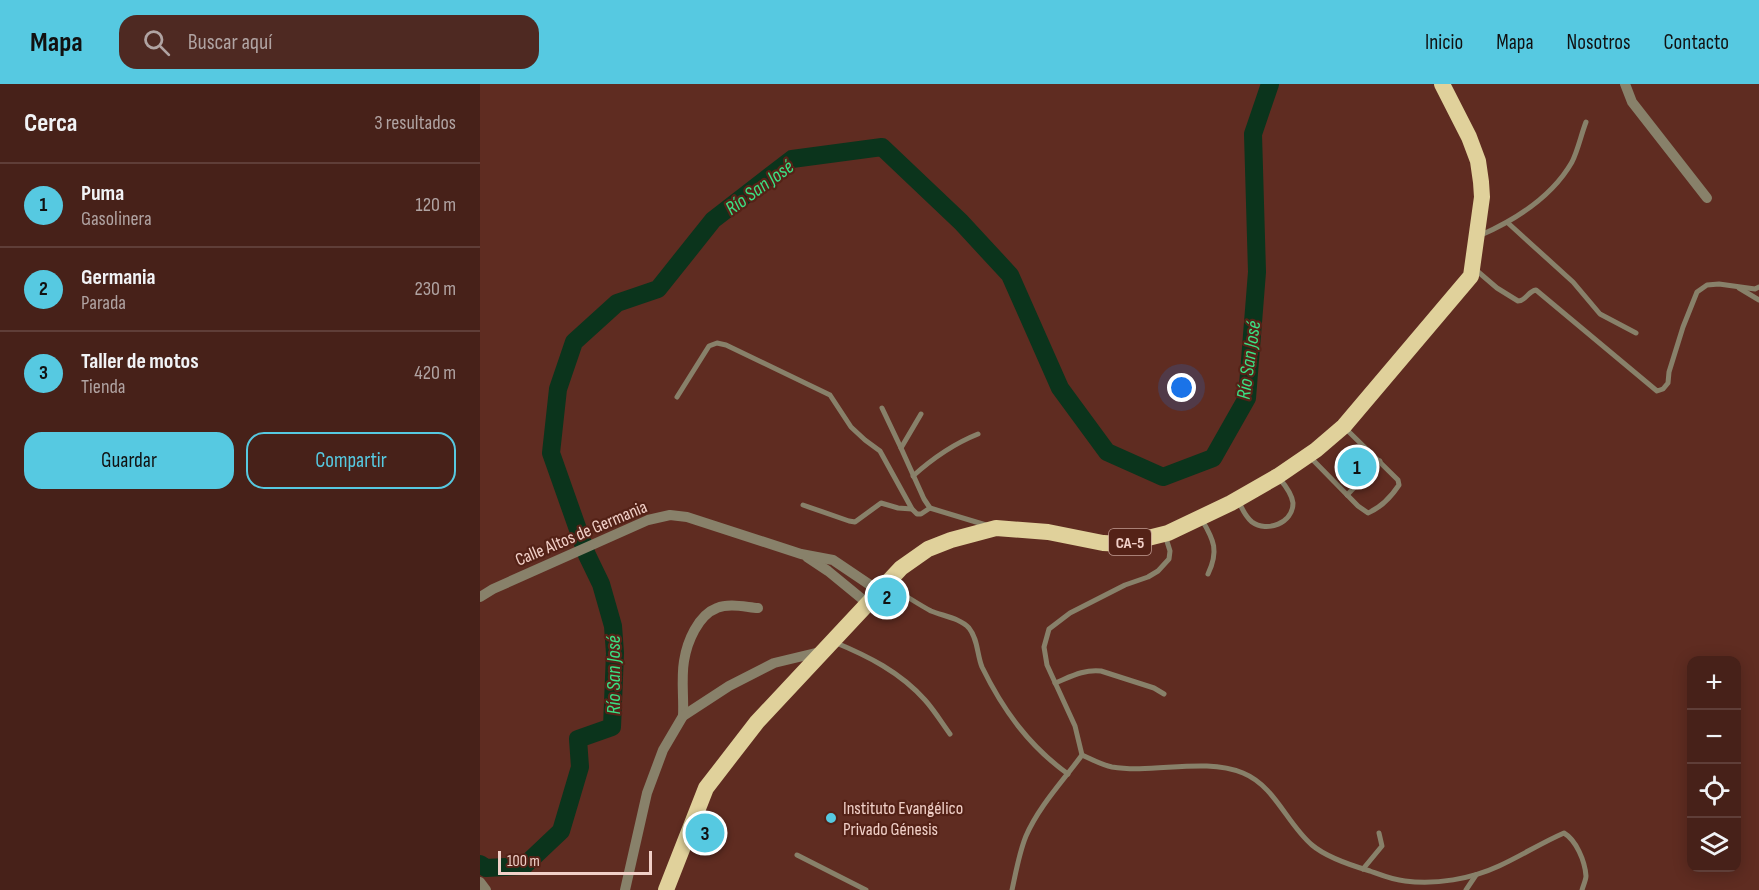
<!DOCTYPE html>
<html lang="es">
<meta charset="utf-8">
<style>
body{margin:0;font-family:"Sofia Sans Condensed",sans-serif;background:#4e2922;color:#f1f3f6}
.controls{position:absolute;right:18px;bottom:18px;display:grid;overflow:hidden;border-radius:12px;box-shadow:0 3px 15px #0003}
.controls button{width:54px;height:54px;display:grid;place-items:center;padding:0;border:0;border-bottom:2px solid #5f3e38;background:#472119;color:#f1f3f6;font:30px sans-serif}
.scale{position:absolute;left:18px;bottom:15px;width:154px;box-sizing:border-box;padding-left:6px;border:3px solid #f1d0c8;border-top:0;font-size:16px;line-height:21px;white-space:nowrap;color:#f1d0c8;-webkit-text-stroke:4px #542217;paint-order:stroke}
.you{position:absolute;left:702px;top:304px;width:21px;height:21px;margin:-15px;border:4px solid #fff;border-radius:50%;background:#1a73e8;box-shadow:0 0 0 9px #1a73e833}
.badge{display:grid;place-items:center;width:39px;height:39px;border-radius:50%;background:#56c9e1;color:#111;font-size:20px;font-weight:700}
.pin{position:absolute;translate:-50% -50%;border:3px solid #fff;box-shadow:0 2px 6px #0006}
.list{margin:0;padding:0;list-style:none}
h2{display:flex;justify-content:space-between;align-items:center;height:78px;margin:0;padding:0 24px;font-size:26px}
h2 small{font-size:20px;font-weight:400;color:#b0a3a2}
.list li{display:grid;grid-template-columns:39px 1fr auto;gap:18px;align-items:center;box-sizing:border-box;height:84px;padding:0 24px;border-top:2px solid #5f3e38}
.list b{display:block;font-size:22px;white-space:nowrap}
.list p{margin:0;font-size:20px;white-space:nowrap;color:#b0a3a2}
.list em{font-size:20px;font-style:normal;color:#b0a3a2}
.actions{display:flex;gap:12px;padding:18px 24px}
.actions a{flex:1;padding:14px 0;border:2px solid #56c9e1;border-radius:18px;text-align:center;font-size:21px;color:#56c9e1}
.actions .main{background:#56c9e1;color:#111}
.icon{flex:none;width:33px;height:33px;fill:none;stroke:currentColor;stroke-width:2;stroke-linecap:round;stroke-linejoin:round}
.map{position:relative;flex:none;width:1279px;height:806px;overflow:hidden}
header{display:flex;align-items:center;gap:36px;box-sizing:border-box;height:84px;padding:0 30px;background:#56c9e1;color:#111}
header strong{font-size:28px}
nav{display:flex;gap:33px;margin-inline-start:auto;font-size:21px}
.search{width:420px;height:54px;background:#4e2922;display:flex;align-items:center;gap:15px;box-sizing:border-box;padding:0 21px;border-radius:18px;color:#b0a3a2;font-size:22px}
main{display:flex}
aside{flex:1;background:#472119}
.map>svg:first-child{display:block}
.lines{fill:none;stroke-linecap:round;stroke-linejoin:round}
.river{stroke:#0b341c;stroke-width:18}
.service{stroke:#88816a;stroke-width:5}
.minor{stroke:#88816a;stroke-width:10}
.trunk{stroke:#e0d19b;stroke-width:16}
.poi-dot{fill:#56c9e1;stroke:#542217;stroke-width:2}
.labels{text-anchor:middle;stroke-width:4.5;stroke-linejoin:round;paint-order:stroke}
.shield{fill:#542217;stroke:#c29c93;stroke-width:1.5}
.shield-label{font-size:16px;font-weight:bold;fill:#f1d0c8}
.street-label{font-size:18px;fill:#f1d0c8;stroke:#542217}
.poi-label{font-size:18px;fill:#f1d0c8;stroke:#542217;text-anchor:start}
.water-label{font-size:20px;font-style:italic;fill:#3be184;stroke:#542217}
</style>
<header>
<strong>Mapa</strong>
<div class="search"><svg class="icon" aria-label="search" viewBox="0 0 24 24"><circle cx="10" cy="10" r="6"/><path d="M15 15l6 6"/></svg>Buscar aquí</div>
<nav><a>Inicio</a><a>Mapa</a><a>Nosotros</a><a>Contacto</a></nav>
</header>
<main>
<aside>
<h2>Cerca<small>3 resultados</small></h2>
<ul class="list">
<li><span class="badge">1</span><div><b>Puma</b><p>Gasolinera</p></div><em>120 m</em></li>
<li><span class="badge">2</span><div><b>Germania</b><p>Parada</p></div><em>230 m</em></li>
<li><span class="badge">3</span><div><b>Taller de motos</b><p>Tienda</p></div><em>420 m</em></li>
</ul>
<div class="actions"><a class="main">Guardar</a><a>Compartir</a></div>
</aside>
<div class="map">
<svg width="1279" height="806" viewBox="0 0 1279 806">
<rect width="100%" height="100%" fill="#5f2c21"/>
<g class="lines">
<path class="river" d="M0,780L6,784L44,782L81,747L100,683L98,655L132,643L135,569L133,542L121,500L107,471L71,369L78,305L94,258L137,219L178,205L233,136L312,75L402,63L481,138L530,191L580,304L627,368L683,393L733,374L767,314L777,188L773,50L790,0"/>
<g class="service">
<path d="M1028,139L1093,198L1120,230L1156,249"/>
<path d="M1001,151C1037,135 1072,113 1092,78C1098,66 1101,51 1106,38"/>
<path d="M996,186L1017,204L1038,217C1046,217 1048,207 1056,206L1177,307L1183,305L1188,299L1189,288L1203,243L1217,208L1227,201L1239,200L1275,205L1279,203"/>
<path d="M1259,204L1279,216"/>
<path d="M197,313L229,262L237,259L246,261L350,311L371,343L385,356L400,367L432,425L437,430H441L450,424"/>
<path d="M402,324L421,364"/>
<path d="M441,330L421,364L444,415L450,424L506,441"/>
<path d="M830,373L878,422L888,429C902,423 911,413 919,401L918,396L865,344"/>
<path d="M433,392C453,374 473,360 498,350"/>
<path d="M867,411L900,377"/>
<path d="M759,418C762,425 766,433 772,438C787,449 813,439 813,419C812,410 805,401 799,394"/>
<path d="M323,421L369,437L375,438L401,419L418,424L432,425"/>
<path d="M722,436C734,456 739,467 728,490"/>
<path d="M407,501C422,509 436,519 451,527C463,532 480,534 489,544C498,555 497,571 502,583C523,626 549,662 588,690"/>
<path d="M354,558C388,572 420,588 445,616C454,626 462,639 470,650"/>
<path d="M575,599C590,593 604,585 621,587L674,604L684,610"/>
<path d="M602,671C611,675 622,681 632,683C674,690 724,673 763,689C795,702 807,740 832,761C846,773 873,782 890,787C901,791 913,796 925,797C956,801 991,795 1019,782C1041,772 1061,759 1084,749C1096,756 1105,777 1106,792C1106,796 1103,802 1102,806"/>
<path d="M317,771L386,806"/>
<path d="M883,785L902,762L899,749"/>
<path d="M532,806C536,788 539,769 546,752C559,722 583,697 602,671L595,642L567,581L564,563L569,545L590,529L645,501L668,493L678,487L689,475L690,467L685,451"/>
<path d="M986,806L996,791"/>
</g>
<g class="minor">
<path d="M1145,0L1152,18L1227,114"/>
<path d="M327,473L348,487L387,519"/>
<path d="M0,513L13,505L168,436L190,431L207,433L321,470L353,476L399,507"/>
<path d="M203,632C204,614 201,595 204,577C207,558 218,531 237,524C249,519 265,523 278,524"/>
<path d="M0,798L6,806"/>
<path d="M145,806L167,709L183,666L203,632L249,602L294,579L344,567"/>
</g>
<path class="trunk" d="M186,806L226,704L277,638L421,484L448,465L471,456L516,444L568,448L623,459L644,460L688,449L751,419L798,392L836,366L864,342L991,192L1002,113L1001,98L998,77L989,53L962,0"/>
</g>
<circle class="poi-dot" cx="351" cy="734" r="6"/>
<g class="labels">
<rect class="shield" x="629" y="445" width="42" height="26" rx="4.5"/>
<g class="shield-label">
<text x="650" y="464">CA-5</text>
</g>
<g class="street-label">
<text transform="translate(101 449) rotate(-23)" y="6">Calle Altos de Germania</text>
</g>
<g class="poi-label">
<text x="363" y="730">Instituto Evangélico<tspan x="363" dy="21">Privado Génesis</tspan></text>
</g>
<g class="water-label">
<text transform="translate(279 103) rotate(-36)" y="7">Río San José</text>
<text transform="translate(768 276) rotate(-82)" y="7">Río San José</text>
<text transform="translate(133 591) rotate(-90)" y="7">Río San José</text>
</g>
</g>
</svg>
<div class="controls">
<button>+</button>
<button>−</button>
<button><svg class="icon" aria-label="locate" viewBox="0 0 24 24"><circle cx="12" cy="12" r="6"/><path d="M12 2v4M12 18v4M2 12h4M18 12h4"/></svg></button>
<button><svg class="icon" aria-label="layers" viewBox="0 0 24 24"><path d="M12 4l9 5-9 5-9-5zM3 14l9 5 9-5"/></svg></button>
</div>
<div class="scale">100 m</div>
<div class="you"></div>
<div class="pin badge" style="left:877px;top:383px">1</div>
<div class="pin badge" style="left:407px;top:513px">2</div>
<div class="pin badge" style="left:225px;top:749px">3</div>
</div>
</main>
